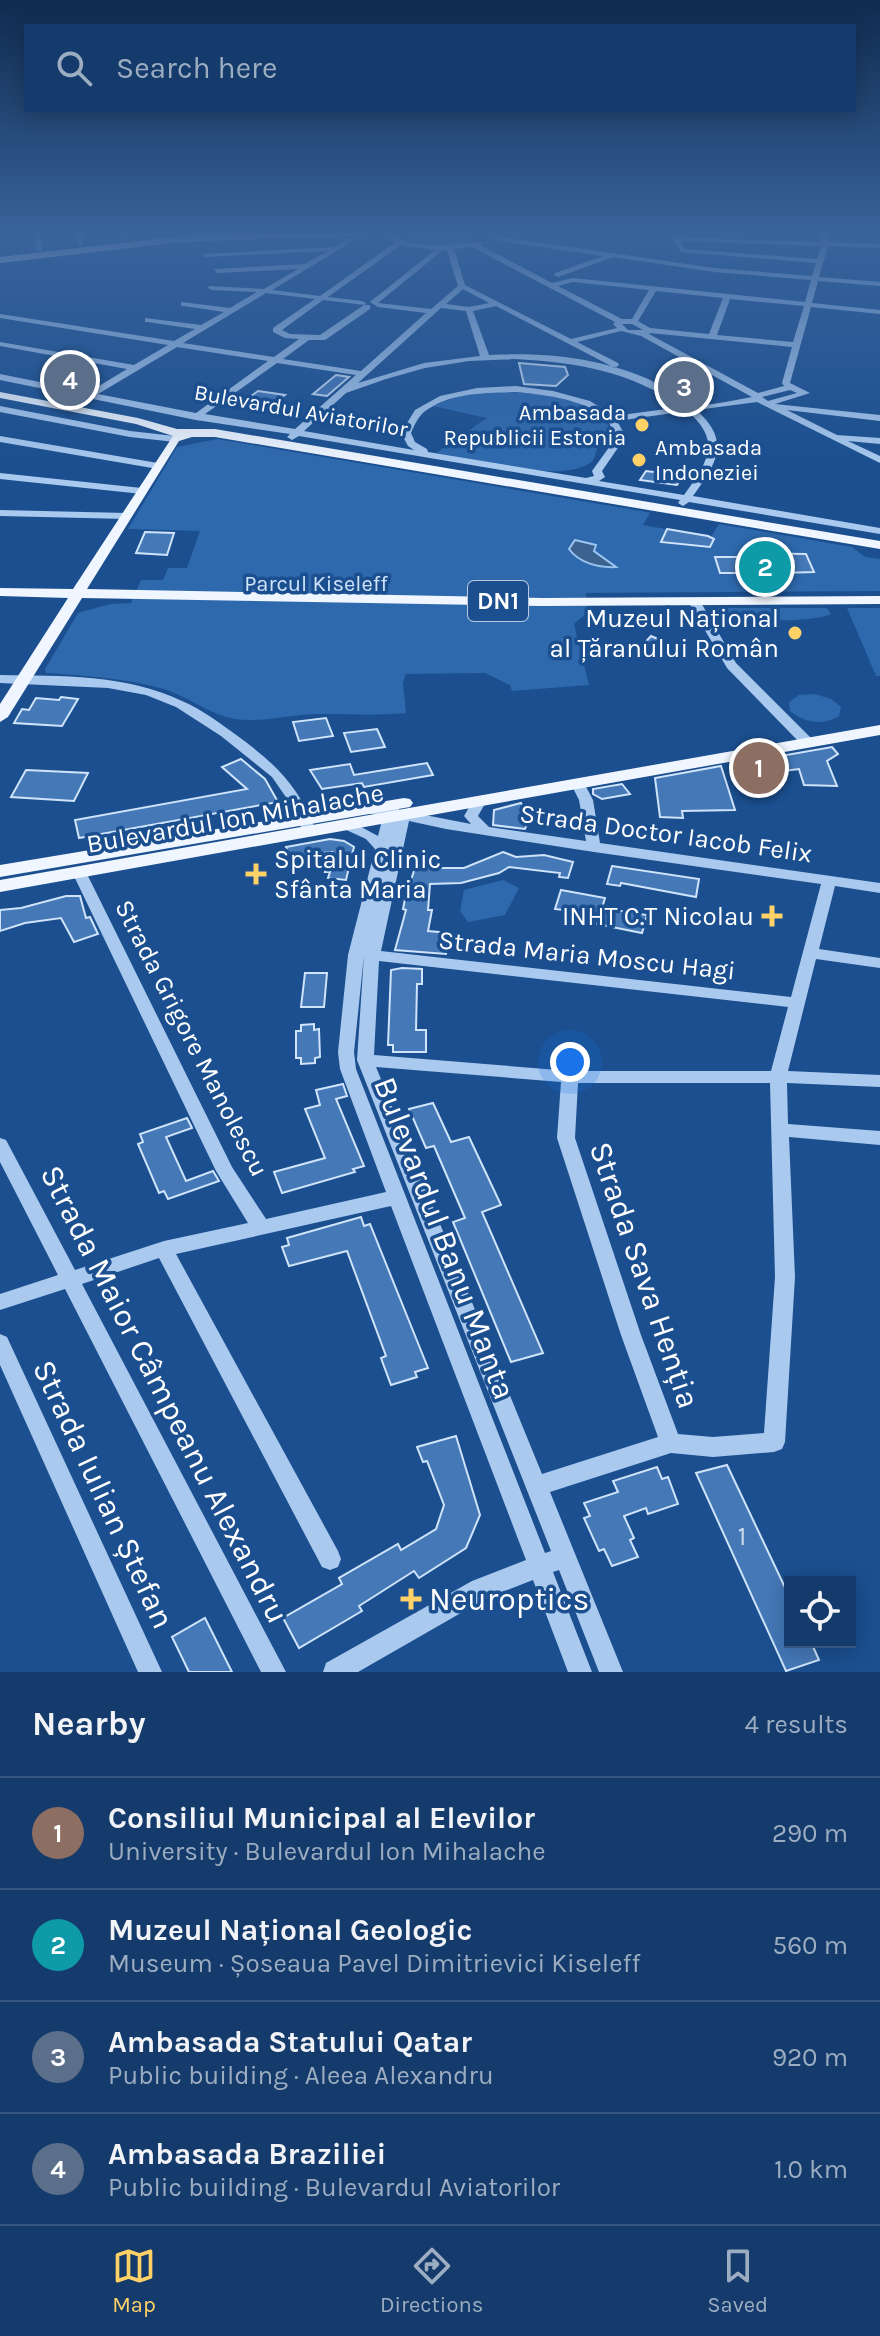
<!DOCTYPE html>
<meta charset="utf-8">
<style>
body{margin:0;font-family:Karla,sans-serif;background:#1d4271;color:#f1f3f6}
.controls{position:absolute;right:24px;bottom:24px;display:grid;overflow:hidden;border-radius:0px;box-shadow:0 4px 20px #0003}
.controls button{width:72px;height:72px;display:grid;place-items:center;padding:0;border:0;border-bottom:2px solid #33557e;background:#143b6b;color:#f1f3f6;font:40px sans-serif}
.you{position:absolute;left:570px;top:1062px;width:28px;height:28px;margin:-20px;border:6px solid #fff;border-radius:50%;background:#1a73e8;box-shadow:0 0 0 12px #1a73e833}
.badge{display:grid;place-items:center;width:52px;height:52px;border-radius:50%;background:#ffd166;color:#fff;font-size:26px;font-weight:700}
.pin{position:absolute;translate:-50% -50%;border:4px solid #fff;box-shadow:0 2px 8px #0006}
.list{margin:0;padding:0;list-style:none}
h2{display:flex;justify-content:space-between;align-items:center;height:104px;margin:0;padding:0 32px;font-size:34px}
h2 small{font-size:26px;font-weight:400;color:#9dadc1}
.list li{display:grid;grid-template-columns:52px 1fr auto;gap:24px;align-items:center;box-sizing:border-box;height:112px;padding:0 32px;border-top:2px solid #33557e}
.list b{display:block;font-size:30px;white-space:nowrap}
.list p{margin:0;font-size:26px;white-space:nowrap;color:#9dadc1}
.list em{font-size:26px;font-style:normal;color:#9dadc1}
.icon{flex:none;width:44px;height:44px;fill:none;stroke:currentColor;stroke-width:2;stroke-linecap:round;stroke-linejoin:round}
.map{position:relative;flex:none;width:880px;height:1672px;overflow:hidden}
.search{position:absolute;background:#143b6b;box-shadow:0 4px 20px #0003;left:24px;right:24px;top:24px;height:88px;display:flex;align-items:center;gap:20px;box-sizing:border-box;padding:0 28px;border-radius:0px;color:#9dadc1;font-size:30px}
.sheet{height:552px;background:#143b6b}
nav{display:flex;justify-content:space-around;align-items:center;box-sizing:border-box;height:112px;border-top:2px solid #33557e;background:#143b6b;font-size:22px;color:#9dadc1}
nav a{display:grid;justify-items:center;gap:4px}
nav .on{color:#ffd166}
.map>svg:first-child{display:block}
.green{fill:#2e69ad}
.water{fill:#3c6290;stroke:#9cc4f0;stroke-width:2}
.building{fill:#4478b7;stroke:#cfe3fa;stroke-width:2}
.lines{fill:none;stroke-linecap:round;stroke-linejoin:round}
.minor{fill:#a9c9ee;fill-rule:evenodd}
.major{fill:#f0f6ff;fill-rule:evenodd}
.poi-dot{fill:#ffd166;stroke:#1b4f8f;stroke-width:3}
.labels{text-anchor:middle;stroke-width:7;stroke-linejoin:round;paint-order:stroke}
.far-street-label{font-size:22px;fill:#fff;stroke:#1b4f8f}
.far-poi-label{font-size:22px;fill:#fff;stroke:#1b4f8f;text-anchor:end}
.far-park-label{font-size:22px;fill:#cfe3fa;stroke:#1b4f8f}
.shield{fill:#1b4f8f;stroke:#bbcadd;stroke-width:2}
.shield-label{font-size:24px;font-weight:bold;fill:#fff}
.poi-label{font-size:26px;fill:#fff;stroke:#1b4f8f;text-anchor:end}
.street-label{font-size:26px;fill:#fff;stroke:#1b4f8f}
.near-number-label{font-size:26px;fill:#d0dded}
.near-street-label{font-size:32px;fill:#fff;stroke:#1b4f8f}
.near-poi-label{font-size:32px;fill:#fff;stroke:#1b4f8f;text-anchor:start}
</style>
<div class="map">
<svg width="880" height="1672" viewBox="0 0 880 1672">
<rect width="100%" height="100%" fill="#1b4f8f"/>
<g class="green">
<path d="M476,232L483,237C462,247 421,250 401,238L411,233Z"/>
<path d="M472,391C505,391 610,390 612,439L607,446L598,448C594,455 596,459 590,463C559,484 472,459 436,453L487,418L433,406Z"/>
<path d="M217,439L647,512L650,513L643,525L711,537L719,524L852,547L865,557L880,559V591L586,593L588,612L574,624L589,685L512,691L510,685L485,673L406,674L403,683L406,713C377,716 350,714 320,714C293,714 262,723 235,719C211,715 190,698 167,690C128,678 87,676 46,673L45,669L78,613L110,604L131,603L141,580H163L168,568H187L200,531L128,529L177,447Z"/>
<path d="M711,608H827L831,614C808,624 731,622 711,608Z"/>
<path d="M847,608H880V676H876Z"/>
<path d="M815,694L831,699L841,707L839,716C823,726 805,723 790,711L789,702L799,695Z"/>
<path d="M503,880L519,888L505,915L468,922L460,911L464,890Z"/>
</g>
<path class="water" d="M575,540L596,545L594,551L616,567C599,568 579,563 569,549Z"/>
<g class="building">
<path d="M519,363L565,367L568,375L556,386L524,384Z"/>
<path d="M336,375L349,377L327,396L313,394Z"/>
<path d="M258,391L285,395L273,404L246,400Z"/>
<path d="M673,470L685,472L677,485L640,480L646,471L670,474Z"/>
<path d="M667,529L708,536L714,539L710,547L661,542Z"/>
<path d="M145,532L174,533L167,555L136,553Z"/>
<path d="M744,553L806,554L814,572L780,573L776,577H763L754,573H720L715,557H745Z"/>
<path d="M651,636L667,643L666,654L650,655L648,648L641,647Z"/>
<path d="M61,697L78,699L62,726L14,723L22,709L29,710L36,698L59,700Z"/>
<path d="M326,718L333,736L299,741L293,722Z"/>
<path d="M377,729L385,747L351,752L344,733Z"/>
<path d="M832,747L838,754L827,761L837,786L804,785L799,769L743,776L735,764Z"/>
<path d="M241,759L265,779L278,802L79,838L75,820L247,789L222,767Z"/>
<path d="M427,763L433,775L364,787L362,783L322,789L310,770L350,764L354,775Z"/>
<path d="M721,766L735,810L682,811L683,818L660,817L655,778Z"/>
<path d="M26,770L88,773L74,801L11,797Z"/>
<path d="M622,784L630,794L602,799L593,794V789Z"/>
<path d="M521,803L530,816L522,818L527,824L525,829L493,825L494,810Z"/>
<path d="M330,839L344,841L354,847L346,880L328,878L330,872H325L332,852L290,857L286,847Z"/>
<path d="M503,852L516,857L544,855L573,862L568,878L559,877L560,873L509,867L499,873L461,883L430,884L428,910H432L428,931L450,933L446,954L395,950L406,910L403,909L406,894H412L411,880L415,868H464Z"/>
<path d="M612,866L699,879L696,897L621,883L620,886L607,884Z"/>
<path d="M561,890L605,898L600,915L555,909Z"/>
<path d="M66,896H80L86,918L90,917L98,934L74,942L61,918L25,923L0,931V910L21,908Z"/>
<path d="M602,908L647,915L642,933L597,924Z"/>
<path d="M402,968L422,969V984H417L416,1030H426V1052H393V1045H388L391,970Z"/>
<path d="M305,973H327L324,1007H301Z"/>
<path d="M314,1024V1030L319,1029L320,1057L315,1058V1063L301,1064V1058H296V1031H301V1025Z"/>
<path d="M343,1084L347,1096L336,1099L364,1166L353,1169L355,1172L282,1193L274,1172L325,1158L305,1109L320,1105L316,1090Z"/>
<path d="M433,1103L451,1142L469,1137L501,1205L482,1212L543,1353L511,1362L453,1222L465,1218L434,1146L426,1148L409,1109Z"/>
<path d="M187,1118L192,1128L166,1137L186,1181L213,1171L219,1181L168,1199L164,1191L159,1193L138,1144L143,1142L140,1134Z"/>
<path d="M361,1217L364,1226L370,1224L428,1368L415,1372L417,1377L391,1385L381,1358L386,1356L347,1251L289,1266L282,1247L289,1245L287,1238Z"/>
<path d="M456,1436L480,1515L466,1548L419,1578L414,1571L359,1606L362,1611L299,1648L283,1618L342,1584L339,1578L398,1544L401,1550L436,1529L444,1505L427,1461L423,1462L417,1447Z"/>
<path d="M727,1465L790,1598V1642H811L819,1660L786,1671L696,1473Z"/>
<path d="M657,1467L662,1479L668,1477L678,1504L648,1514L646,1508L624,1516L634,1538L630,1540L638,1557L612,1566L604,1549L599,1551L584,1518L590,1516L584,1503L618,1492L613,1481Z"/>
<path d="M205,1618L232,1672H189L172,1637Z"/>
</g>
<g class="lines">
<g class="minor">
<path d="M35,231H41L42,251L37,250Z"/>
<path d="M76,231H82L83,246L78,245Z"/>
<path d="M117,231H123L126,241H122Z"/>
<path d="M247,231H253V232L250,234Z"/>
<path d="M382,231H389C416,255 451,242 482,242V244L480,245L552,283L573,278L805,302L811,280L714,272L613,257L558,277L554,275L555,273L603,256L493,240L476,231H484L495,236L714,268L812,276L816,263L681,252L668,232L673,231L678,237L821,242L820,231H826L828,242L880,244V248L828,246L819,277L880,282V286L818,281L812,303L880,310V314L811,307L790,383L810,393L775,404L880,415V421L787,410L837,435L880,438V444L848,441L880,456V463L757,402L696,410C732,441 716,464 693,496L880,528V534L689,502L683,506L678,503L680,500L299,436L292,440L287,437L290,434L196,420L0,380V374L89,392L127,369L0,346V342L134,365L168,345L0,318V314L174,341L195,329L148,322H145V318L201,325L224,312L184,306H181V302L230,308L257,292L212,290L208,288L209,286L264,289L298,269L217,273L214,269L305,264L327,251L205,257L203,254L334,247L359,233H363V235L272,290L320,296L396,242ZM680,241L821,246L817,259L685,249ZM401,245L435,250L370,302L378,307L426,313L361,371L283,359L309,340H325L370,309V305H364L320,335L290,334L282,330L323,300L365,305L366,303L362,301L328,297ZM472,247L615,322L613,324L617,328L571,339L465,285L454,249ZM443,250H447L458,286L431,309L378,303ZM573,282L649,290L632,319H622L558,286ZM463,289L489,303L469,307L446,304ZM656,291L723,298L709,334L650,328L638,321ZM266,293L315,299L273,328V332L285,338L299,339L274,357L183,343ZM730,299L804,306L793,342L717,335ZM496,306L615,368L619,365L618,363L577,342L621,331L641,336L752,397C741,399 698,408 690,405C681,403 659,384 648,379C598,357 542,352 489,355L473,311ZM441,308L466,311L480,356L424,363L358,383ZM622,324H632L643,330H628ZM650,333L792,347L782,383L784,386L758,393L649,334ZM177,347L268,361L196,413L98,394ZM515,359C575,362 631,371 681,407L614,416L590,401L553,391L516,386L477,388L440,396L415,410L401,433L408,446L414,450L304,431L346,393L386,379L425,368L469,361ZM277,363L356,375L295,429L205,414ZM790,390L797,393L768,401L762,397ZM516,392C546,395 612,401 615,439L592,471L594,476L586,478L428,452L427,449L415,442L411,433C414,426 418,417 424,412C450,392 485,393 516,392ZM687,411C723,441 707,463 684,495L599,481L605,477L602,471L624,439L625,435L617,421Z"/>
<path d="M0,406L130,431L175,436L180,439L175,442L130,437L0,412Z"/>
<path d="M0,436L158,463L163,466L158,469L0,442Z"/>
<path d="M0,473L142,488L147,491L142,494L0,479Z"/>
<path d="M0,510L127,513L132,516L127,519L0,516Z"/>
<path d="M694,598L700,601L736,663L813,740L814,743L813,746H803L727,668L688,601Z"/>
<path d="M0,675C61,676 126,674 182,701C203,710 221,724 239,737C277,765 299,787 316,831L314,834H304L290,803L272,777L221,736L176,707L146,695L108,688L0,683Z"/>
<path d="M578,780L583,781L593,800L600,843L880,883V893L835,886L819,949L880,958V968L816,959L788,1071L880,1075V1087L787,1083L788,1124L880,1131V1145L789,1137L795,1277L785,1442L782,1449L774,1452L713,1457L671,1453L550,1492L623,1672H599L559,1570L553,1572L592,1672H568L533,1580L487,1598L358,1672H323L326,1663L472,1581L526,1560L391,1206L176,1254L338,1551L341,1559L338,1567L330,1570L322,1567L159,1258L82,1284L286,1672H261L65,1289L0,1310V1294L58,1275L0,1162V1138L6,1140L75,1270L164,1241L248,1223L216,1171L72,872L79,868L86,872L232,1167L266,1219L386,1192L340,1069L338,1052L348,955L375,849L366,839L342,828L340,825L342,822H352L378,836L383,816L362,812L360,809L367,805L385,808L388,802L393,801L400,805L399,810L471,824L464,816L474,799L479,798L486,802L478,816L489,827L586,841L579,800L571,784ZM409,821L446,829L594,852L821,884L791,997L381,951ZM395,825L364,955L357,1060L551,1551L545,1553L356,1069L354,1052L364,955ZM379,961L788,1007L771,1071H570L374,1055ZM376,1067L561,1082L557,1138L621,1335L658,1437L542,1474ZM578,1083H770L775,1277L764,1433L713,1437L678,1434L641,1335L575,1138Z"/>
<path d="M0,1334L7,1337L162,1672H138L0,1365Z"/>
</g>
<g class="major">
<path d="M335,231H403L399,234L181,242L0,263V257L181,236Z"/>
<path d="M0,392L138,418L177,429H215L880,541V549L215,437H192L179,441L87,589L542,598L880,596V604L542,606L82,598L8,717L0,722V704L68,598L0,596V588L73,589L173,436L136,424L0,398Z"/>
<path d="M880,725V735L0,892V880Z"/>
<path d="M404,798L410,799L413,803L410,807L0,877V865Z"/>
</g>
</g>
<linearGradient id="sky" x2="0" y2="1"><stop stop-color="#0f2b4f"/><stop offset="0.5" stop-color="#39639b"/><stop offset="1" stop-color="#39639b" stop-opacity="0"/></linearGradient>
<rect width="880" height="465" fill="url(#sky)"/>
<g class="poi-dot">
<circle cx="642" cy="425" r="8"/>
<circle cx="639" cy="460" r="8"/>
<circle cx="795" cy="633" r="8"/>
<path d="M252 862h8v8h8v8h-8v8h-8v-8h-8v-8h8z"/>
<path d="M768 904h8v8h8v8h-8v8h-8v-8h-8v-8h8z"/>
<path d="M407 1587h8v8h8v8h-8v8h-8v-8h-8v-8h8z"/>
</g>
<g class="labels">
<g class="far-street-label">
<text transform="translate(301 410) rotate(10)" y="8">Bulevardul Aviatorilor</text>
</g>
<g class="far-poi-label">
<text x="626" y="420">Ambasada<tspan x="626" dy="25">Republicii Estonia</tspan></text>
<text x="655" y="455" text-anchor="start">Ambasada<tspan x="655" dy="25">Indoneziei</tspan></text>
</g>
<g class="far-park-label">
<text x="316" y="591">Parcul Kiseleff</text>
</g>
<rect class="shield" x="468" y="581" width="60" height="40" rx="6"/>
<g class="shield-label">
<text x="498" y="609">DN1</text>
</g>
<g class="poi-label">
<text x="779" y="627">Muzeul Național<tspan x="779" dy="30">al Țăranului Român</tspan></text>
<text x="274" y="868" text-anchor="start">Spitalul Clinic<tspan x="274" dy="30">Sfânta Maria</tspan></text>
<text x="754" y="925">INHT C.T Nicolau</text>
</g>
<g class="street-label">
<text transform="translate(235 818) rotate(-10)" y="9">Bulevardul Ion Mihalache</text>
<text transform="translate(666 833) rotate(8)" y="9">Strada Doctor Iacob Felix</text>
<text transform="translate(587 955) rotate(6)" y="9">Strada Maria Moscu Hagi</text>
<text transform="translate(192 1038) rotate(63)" y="9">Strada Grigore Manolescu</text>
</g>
<g class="near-number-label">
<text x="742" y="1545">1</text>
</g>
<g class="near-street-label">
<text transform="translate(445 1238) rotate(69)" y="11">Bulevardul Banu Manta</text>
<text transform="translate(645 1275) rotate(71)" y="11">Strada Sava Henția</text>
<text transform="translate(165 1394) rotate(63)" y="11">Strada Maior Câmpeanu Alexandru</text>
<text transform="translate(104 1494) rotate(65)" y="11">Strada Iulian Ștefan</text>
</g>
<g class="near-poi-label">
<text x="429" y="1610">Neuroptics</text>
</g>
</g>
</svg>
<div class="controls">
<button><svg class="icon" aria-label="locate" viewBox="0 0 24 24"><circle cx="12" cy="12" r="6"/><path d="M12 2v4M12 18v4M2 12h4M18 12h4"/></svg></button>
</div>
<div class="you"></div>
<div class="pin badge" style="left:759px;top:768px;background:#8d6e63">1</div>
<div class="pin badge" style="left:765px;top:567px;background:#0f9aa8">2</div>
<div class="pin badge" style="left:684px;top:387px;background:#5c6f8a">3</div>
<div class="pin badge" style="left:70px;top:380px;background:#5c6f8a">4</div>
<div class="search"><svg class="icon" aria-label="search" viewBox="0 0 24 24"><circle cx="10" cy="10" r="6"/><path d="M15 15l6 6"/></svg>Search here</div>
</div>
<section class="sheet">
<h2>Nearby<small>4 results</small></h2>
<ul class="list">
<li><span class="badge" style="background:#8d6e63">1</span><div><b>Consiliul Municipal al Elevilor</b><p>University · Bulevardul Ion Mihalache</p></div><em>290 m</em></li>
<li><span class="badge" style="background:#0f9aa8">2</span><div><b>Muzeul Național Geologic</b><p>Museum · Șoseaua Pavel Dimitrievici Kiseleff</p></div><em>560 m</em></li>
<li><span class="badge" style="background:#5c6f8a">3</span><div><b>Ambasada Statului Qatar</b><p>Public building · Aleea Alexandru</p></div><em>920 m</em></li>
<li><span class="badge" style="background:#5c6f8a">4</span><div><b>Ambasada Braziliei</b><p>Public building · Bulevardul Aviatorilor</p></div><em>1.0 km</em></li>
</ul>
</section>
<nav>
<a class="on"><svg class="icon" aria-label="map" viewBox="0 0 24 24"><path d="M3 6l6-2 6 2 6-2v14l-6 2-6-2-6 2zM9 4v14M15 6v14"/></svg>Map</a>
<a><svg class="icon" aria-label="directions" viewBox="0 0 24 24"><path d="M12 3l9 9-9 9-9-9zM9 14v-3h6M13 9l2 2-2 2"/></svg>Directions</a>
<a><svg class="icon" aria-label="saved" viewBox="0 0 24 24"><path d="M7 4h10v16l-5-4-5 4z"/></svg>Saved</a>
</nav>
